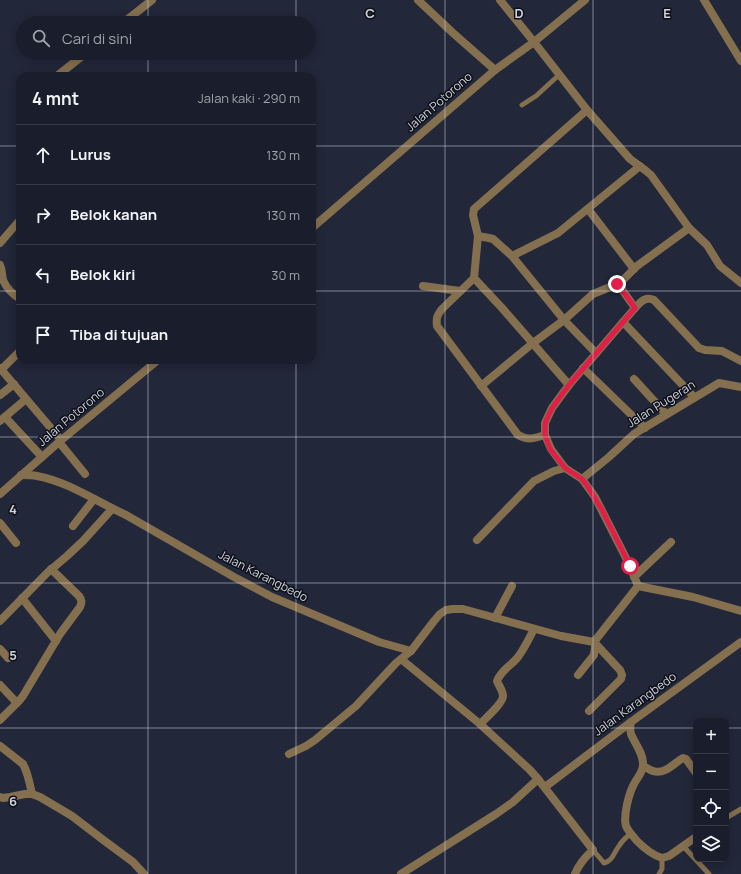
<!DOCTYPE html>
<html lang="id">
<meta charset="utf-8">
<style>
body{margin:0;font-family:Manrope,sans-serif;background:#232633;color:#f1f3f6}
.controls{position:absolute;right:12px;bottom:12px;display:grid;overflow:hidden;border-radius:8px;box-shadow:0 2px 10px #0003}
.controls button{width:36px;height:36px;display:grid;place-items:center;padding:0;border:0;border-bottom:1px solid #383b47;background:#1a1d2b;color:#f1f3f6;font:20px sans-serif}
.stop{position:absolute;width:12px;height:12px;margin:-9px;border:3px solid #e11d48;border-radius:50%;background:#fff}
.stop.end{background:#e11d48;border-color:#fff;box-shadow:0 1px 4px #0008}
.list{margin:0;padding:0;list-style:none}
h2{display:flex;justify-content:space-between;align-items:center;height:52px;margin:0;padding:0 16px;font-size:17px}
h2 small{font-size:13px;font-weight:400;color:#9fa2a9}
.list li{display:grid;grid-template-columns:26px 1fr auto;gap:12px;align-items:center;box-sizing:border-box;height:60px;padding:0 16px;border-top:1px solid #383b47}
.list b{display:block;font-size:15px;white-space:nowrap}
.list em{font-size:13px;font-style:normal;color:#9fa2a9}
.icon{flex:none;width:22px;height:22px;fill:none;stroke:currentColor;stroke-width:2;stroke-linecap:round;stroke-linejoin:round}
.map{position:relative;flex:none;width:741px;height:874px;overflow:hidden}
.search{position:absolute;background:#1a1d2b;box-shadow:0 2px 10px #0003;left:16px;top:16px;width:300px;height:44px;display:flex;align-items:center;gap:10px;box-sizing:border-box;padding:0 14px;border-radius:22px;color:#9fa2a9;font-size:15px}
.panel{position:absolute;background:#1a1d2b;box-shadow:0 2px 10px #0003;left:16px;top:72px;width:300px;height:292px;border-radius:12px}
.map>svg:first-child{display:block}
.lines{fill:none;stroke-linecap:round;stroke-linejoin:round}
.lane{stroke:#846f4f;stroke-width:5}
.street{stroke:#846f4f;stroke-width:8}
.route{stroke:#e11d48;stroke-width:5}
.grid{fill:none;stroke:#d0d4e0;stroke-width:1;stroke-opacity:0.55}
.labels{text-anchor:middle;stroke-width:3;stroke-linejoin:round;paint-order:stroke}
.street-label{font-size:12px;fill:#d0d4e0;stroke:#0e1018}
.grid-label{font-size:13px;text-anchor:middle;font-weight:bold;fill:#d0d4e0;stroke:#0e1018;stroke-width:3;stroke-linejoin:round;paint-order:stroke}
</style>
<div class="map">
<svg width="741" height="874" viewBox="0 0 741 874">
<rect width="100%" height="100%" fill="#222739"/>
<g class="lines">
<g class="lane">
<path d="M522,105L536,96L560,74"/>
<path d="M726,818L741,809"/>
<path d="M683,846L709,874"/>
<path d="M593,850L604,863C613,861 614,852 619,846C622,841 626,837 631,834"/>
<path d="M659,874L662,869V858"/>
</g>
<g class="street">
<path d="M418,0L453,33L495,70"/>
<path d="M500,0L534,42L587,110L630,159L645,170L651,175L689,228L707,245L720,266L741,283"/>
<path d="M704,0L741,61"/>
<path d="M123,23L152,0"/>
<path d="M57,76L86,53"/>
<path d="M588,209L634,269"/>
<path d="M312,228L495,70L534,42L585,0"/>
<path d="M478,236L489,238L493,239L512,256L564,320L596,353"/>
<path d="M0,243L20,220"/>
<path d="M512,256L558,233L640,166"/>
<path d="M0,265C3,271 1,277 4,282C7,289 14,295 20,299"/>
<path d="M474,278L502,308L569,385"/>
<path d="M620,283L623,291L635,308"/>
<path d="M423,286L460,291"/>
<path d="M623,322L694,397"/>
<path d="M0,368L61,440"/>
<path d="M583,368L645,428"/>
<path d="M1,370L20,351"/>
<path d="M634,379L666,414"/>
<path d="M481,386L533,343L564,320L593,294L620,283L637,266L689,228"/>
<path d="M0,395L14,384"/>
<path d="M5,417L42,457"/>
<path d="M0,421L26,399"/>
<path d="M545,435C534,438 529,441 518,435L437,326C436,318 437,315 442,309L474,278L478,236L473,215L474,209L587,110"/>
<path d="M59,442L85,474"/>
<path d="M21,475C26,475 32,475 37,476C69,482 97,502 126,515L234,577L272,597L379,642L411,651"/>
<path d="M582,479L609,457L634,434L719,383L741,387"/>
<path d="M0,494L59,442L158,360"/>
<path d="M0,523L16,543"/>
<path d="M73,526L94,499"/>
<path d="M477,540L534,481L554,471L565,468"/>
<path d="M634,577L671,542"/>
<path d="M638,586L630,566L595,497L582,479L565,468L551,449L545,435V423L552,408L569,385L635,308C641,302 645,296 654,300L699,348L705,350L722,351L741,361"/>
<path d="M22,598L56,641"/>
<path d="M495,618L512,586"/>
<path d="M0,621L47,573L67,556L83,541L112,509"/>
<path d="M0,649L8,658"/>
<path d="M401,659L480,724L530,770L538,779L593,850C585,857 579,864 575,874"/>
<path d="M0,685L17,703"/>
<path d="M589,711L621,679L622,675L620,670L594,642L638,586L693,597L741,611"/>
<path d="M0,720L19,701L23,696L60,634L80,607C82,602 82,600 79,596L51,569"/>
<path d="M631,722C630,726 630,730 631,734C635,744 644,754 643,765C643,772 637,778 634,784C629,793 623,816 626,826C628,831 633,836 637,841C644,848 652,855 662,858L669,856L696,837"/>
<path d="M480,724C486,718 503,703 503,696C503,691 499,686 497,681C501,670 511,666 518,657C524,649 529,639 534,629"/>
<path d="M0,746L23,764C28,773 30,785 32,794"/>
<path d="M289,754L306,746L315,740L356,706L396,663L411,651L434,621L440,614L446,610L453,609H463L561,636L594,642L595,647L594,655L578,675"/>
<path d="M643,766C646,767 649,770 653,771C665,775 674,763 683,758L686,759L696,773"/>
<path d="M545,787L631,722L741,642"/>
<path d="M0,797L3,798L10,797L25,794H32L40,797L72,816L102,839L133,862L144,874"/>
<path d="M401,874L496,814L513,802L538,779"/>
</g>
</g>
<g class="lines">
<path class="route" d="M617,284L620,283L623,291L635,308L569,385L552,408L545,423V435L550,449L565,468L582,479L588,487L602,510L630,566"/>
</g>
<path class="grid" d="M148,0V23M296,0V23M445,0V874M593,0V874M148,53V76M296,53V76M0,146H20M312,146H741M0,291H20M312,291H741M148,360V874M296,360V874M0,437H741M0,583H741M0,728H696M726,728H741"/>
<g class="labels">
<g class="street-label">
<text transform="translate(439 102) rotate(-41)" y="4">Jalan Potorono</text>
<text transform="translate(661 404) rotate(-32)" y="4">Jalan Pugeran</text>
<text transform="translate(71 417) rotate(-40)" y="4">Jalan Potorono</text>
<text transform="translate(263 576) rotate(27)" y="4">Jalan Karangbedo</text>
<text transform="translate(635 704) rotate(-36)" y="4">Jalan Karangbedo</text>
</g>
</g>
<g class="grid-label">
<text x="370" y="18">C</text>
<text x="519" y="18">D</text>
<text x="667" y="18">E</text>
<text x="13" y="514">4</text>
<text x="13" y="660">5</text>
<text x="13" y="806">6</text>
</g>
</svg>
<div class="controls">
<button>+</button>
<button>−</button>
<button><svg class="icon" aria-label="locate" viewBox="0 0 24 24"><circle cx="12" cy="12" r="6"/><path d="M12 2v4M12 18v4M2 12h4M18 12h4"/></svg></button>
<button><svg class="icon" aria-label="layers" viewBox="0 0 24 24"><path d="M12 4l9 5-9 5-9-5zM3 14l9 5 9-5"/></svg></button>
</div>
<div class="stop" style="left:630px;top:566px"></div>
<div class="stop end" style="left:617px;top:284px"></div>
<div class="search"><svg class="icon" aria-label="search" viewBox="0 0 24 24"><circle cx="10" cy="10" r="6"/><path d="M15 15l6 6"/></svg>Cari di sini</div>
<section class="panel">
<h2>4 mnt<small>Jalan kaki · 290 m</small></h2>
<ul class="list">
<li><svg class="icon" aria-label="ahead" viewBox="0 0 24 24"><path d="M12 20V5M6 11l6-6 6 6"/></svg><div><b>Lurus</b></div><em>130 m</em></li>
<li><svg class="icon" aria-label="right" viewBox="0 0 24 24"><path d="M7 20v-9h11M14 6l5 5-5 5"/></svg><div><b>Belok kanan</b></div><em>130 m</em></li>
<li><svg class="icon" aria-label="left" viewBox="0 0 24 24"><path d="M17 20v-9H6M10 6l-5 5 5 5"/></svg><div><b>Belok kiri</b></div><em>30 m</em></li>
<li><svg class="icon" aria-label="arrive" viewBox="0 0 24 24"><path d="M6 21V4h12l-3 4 3 4H6"/></svg><div><b>Tiba di tujuan</b></div></li>
</ul>
</section>
</div>
